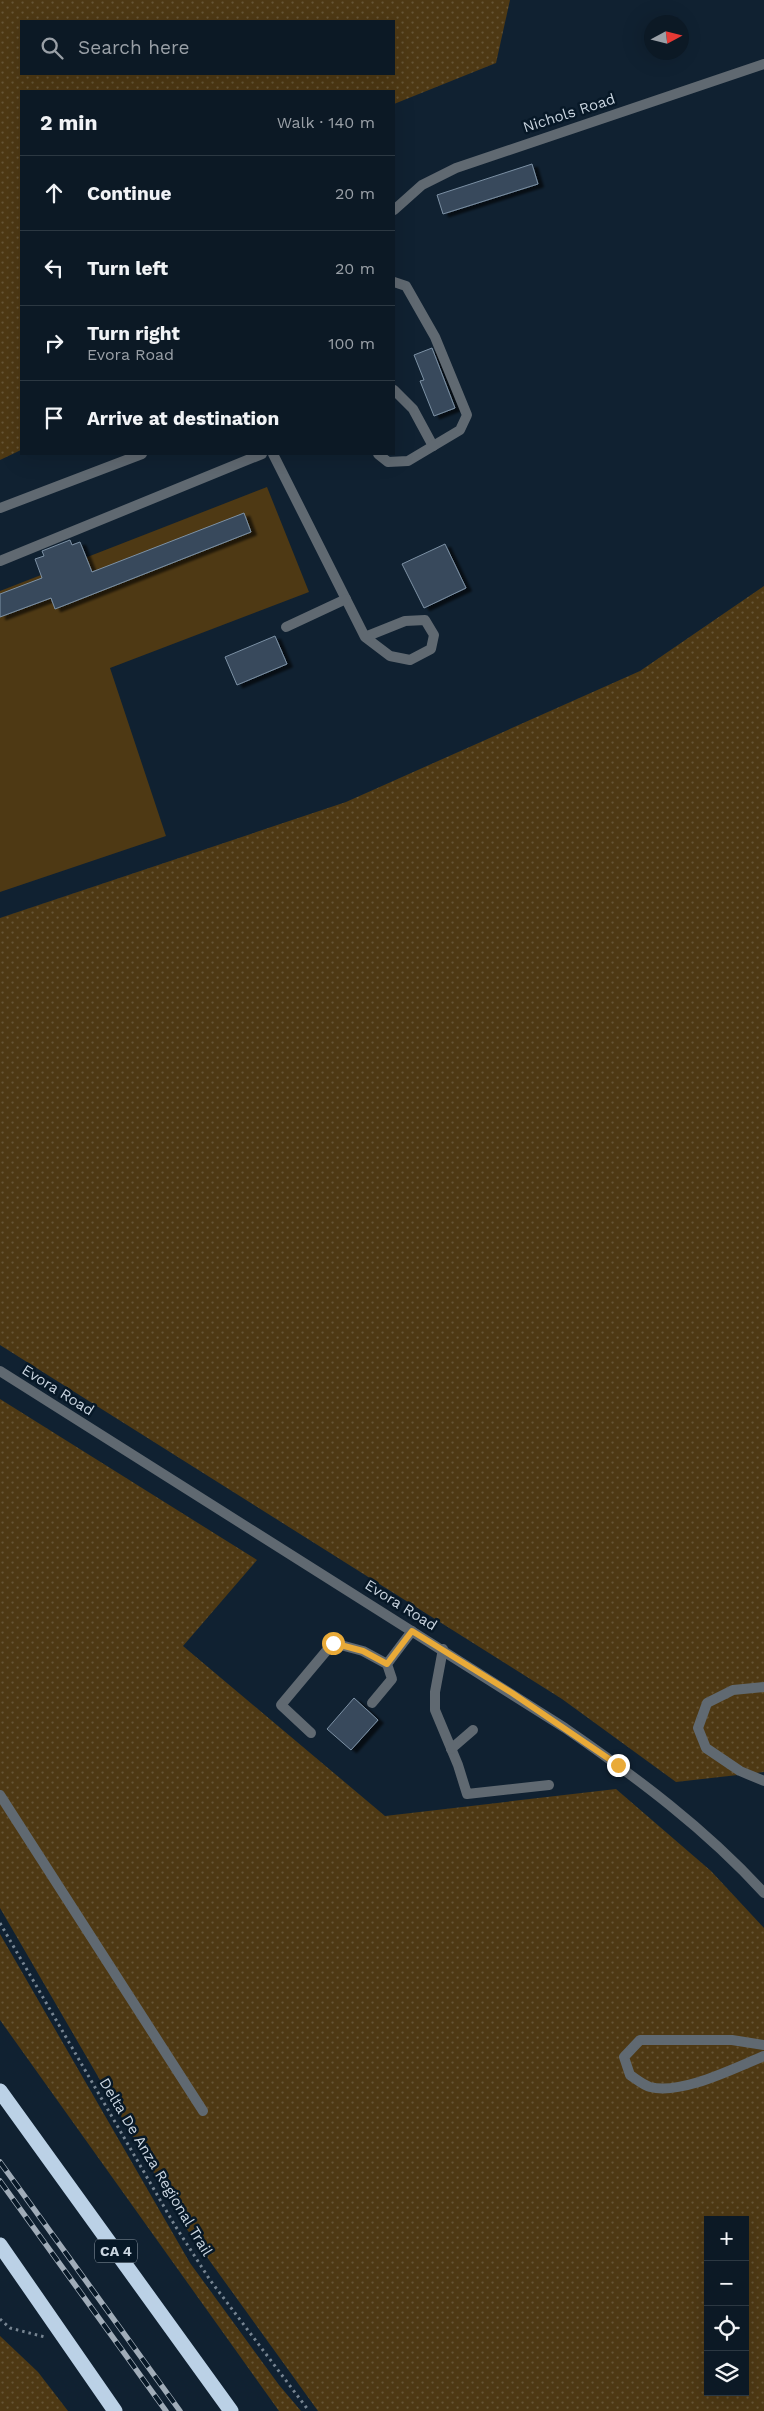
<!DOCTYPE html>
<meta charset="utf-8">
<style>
body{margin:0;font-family:"Work Sans",sans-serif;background:#1a2632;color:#f1f3f6}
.controls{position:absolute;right:15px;bottom:15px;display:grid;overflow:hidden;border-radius:0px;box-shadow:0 5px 20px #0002}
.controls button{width:45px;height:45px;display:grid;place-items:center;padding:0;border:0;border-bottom:1px solid #2c3842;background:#0c1925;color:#f1f3f6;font:25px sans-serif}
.compass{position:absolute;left:644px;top:15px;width:45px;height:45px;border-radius:50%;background:#0c1925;box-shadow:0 5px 20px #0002;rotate:83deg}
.stop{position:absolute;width:15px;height:15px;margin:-11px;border:4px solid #e9aa38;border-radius:50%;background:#fff}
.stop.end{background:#e9aa38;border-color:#fff;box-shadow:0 1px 5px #0008}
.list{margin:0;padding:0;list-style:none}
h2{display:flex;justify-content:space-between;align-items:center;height:65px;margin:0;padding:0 20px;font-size:21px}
h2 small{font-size:16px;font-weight:400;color:#9aa0a7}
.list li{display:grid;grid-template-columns:32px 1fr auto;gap:15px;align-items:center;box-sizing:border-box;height:75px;padding:0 20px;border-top:1px solid #2c3842}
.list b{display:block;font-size:19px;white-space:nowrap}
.list p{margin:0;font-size:16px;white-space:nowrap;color:#9aa0a7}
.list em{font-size:16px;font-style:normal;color:#9aa0a7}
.icon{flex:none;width:28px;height:28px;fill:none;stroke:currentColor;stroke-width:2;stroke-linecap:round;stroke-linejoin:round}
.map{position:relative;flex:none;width:764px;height:2411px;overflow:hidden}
.search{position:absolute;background:#0c1925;box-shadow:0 5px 20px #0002;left:20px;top:20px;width:375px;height:55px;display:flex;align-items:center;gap:12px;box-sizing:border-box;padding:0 18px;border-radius:0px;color:#9aa0a7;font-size:19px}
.panel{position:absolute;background:#0c1925;box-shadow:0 5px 20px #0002;left:20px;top:90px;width:375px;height:365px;border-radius:0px}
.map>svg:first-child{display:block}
.grass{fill:url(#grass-dots);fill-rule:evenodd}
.pitch{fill:#4e3914}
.building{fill:#384a5c;stroke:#7d91a5;filter:url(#shadow)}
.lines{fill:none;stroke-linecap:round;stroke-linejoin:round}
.path{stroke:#768491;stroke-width:3;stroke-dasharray:2.5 4;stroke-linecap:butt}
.service{stroke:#606971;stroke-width:10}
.minor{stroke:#606971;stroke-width:10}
.tertiary{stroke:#606971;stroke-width:10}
.motorway{stroke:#bbd1e6;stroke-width:15}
.rail-casing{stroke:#a0acb8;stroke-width:5.5}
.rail{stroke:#071827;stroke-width:4;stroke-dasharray:11;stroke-linecap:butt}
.route{stroke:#e9aa38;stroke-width:6}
.labels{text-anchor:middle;stroke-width:5;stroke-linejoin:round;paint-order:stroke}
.shield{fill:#071827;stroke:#909ca8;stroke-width:1}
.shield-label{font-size:14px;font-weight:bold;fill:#cad5e0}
.street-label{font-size:15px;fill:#cad5e0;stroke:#071827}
</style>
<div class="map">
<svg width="764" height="2411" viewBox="0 0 764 2411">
<defs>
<pattern id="grass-dots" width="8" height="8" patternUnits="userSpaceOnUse" patternTransform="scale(1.25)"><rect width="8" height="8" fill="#4e3914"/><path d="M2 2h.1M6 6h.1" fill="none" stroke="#665536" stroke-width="1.8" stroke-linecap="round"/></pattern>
<filter id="shadow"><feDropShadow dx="5.5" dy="3" stdDeviation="1" flood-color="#0009"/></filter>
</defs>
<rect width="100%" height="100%" fill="#102131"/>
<g class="grass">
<path d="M0,0H510L496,63L394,104V91H21V450L0,460ZM394,21V74H21V21Z"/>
<path d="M764,586V1772L676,1782L562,1699L0,1345V918L346,802L640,671Z"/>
<path d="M0,1399L257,1560L183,1646L385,1816L616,1789L711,1871L764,1928V2411H318L186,2228L0,1908ZM708,2220H745V2392H708Z"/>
<path d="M0,1934L190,2263L279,2385L301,2411H279L0,2020Z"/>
<path d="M0,2336L38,2372L68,2411H0Z"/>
</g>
<path class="pitch" d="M267,487L309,592L110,668L166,836L0,892V591Z"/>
<g class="building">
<path d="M532,164L538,184L443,214L437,195Z"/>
<path d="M432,348L455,408L434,416L420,381L424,380L414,355Z"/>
<path d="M244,513L251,532L55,609L51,598L0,617V594L42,578L35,559L44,556L42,551L70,540L72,545L80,542L92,572Z"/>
<path d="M445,544L466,588L424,608L402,564Z"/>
<path d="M275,636L287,664L237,685L225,657Z"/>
<path d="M354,1698L378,1720L351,1750L327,1729Z"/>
</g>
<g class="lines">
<g class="path">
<path d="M0,1923L174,2224L210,2280L309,2411"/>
<path d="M0,2319L10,2328L45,2337"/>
</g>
<g class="service">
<path d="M394,390L413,409L433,446"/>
<path d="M273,454L365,637L390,656L410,660L431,649L434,635L425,620L405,621L365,637"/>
<path d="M378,454L388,462L408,461L460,430L467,415L435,337L406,286L394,282"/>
<path d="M0,561L262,454"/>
<path d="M286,627L346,599"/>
<path d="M443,1649L435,1692V1710L458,1765L467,1794L549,1785"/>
<path d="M764,1687L733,1690L707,1703L698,1728L706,1748L740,1771L764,1781"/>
<path d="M372,1703L392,1679L387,1664L412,1631"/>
<path d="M311,1733L281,1705L333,1643L363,1651L387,1664"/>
<path d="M451,1749L473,1730"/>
<path d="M0,1795L203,2111"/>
<path d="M764,2045L732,2040H640L624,2057L630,2075C636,2079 643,2085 650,2087C682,2095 734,2068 764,2056"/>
</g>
<g class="minor">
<path d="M394,210L422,185L456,168L764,64"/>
<path d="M0,508L142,454"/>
</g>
<path class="tertiary" d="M0,1371L565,1728C636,1777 706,1829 764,1893"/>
<g class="motorway">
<path d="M0,2091L231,2411"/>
<path d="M0,2245L115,2411"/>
</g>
<defs>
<g id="rail">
<path d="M0,2162L180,2411"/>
<path d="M0,2181L166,2411"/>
</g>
</defs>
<use href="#rail" class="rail-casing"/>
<use href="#rail" class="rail"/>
</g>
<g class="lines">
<path class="route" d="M333,1643L363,1651L387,1664L412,1631L512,1693L618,1765"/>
</g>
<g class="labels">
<rect class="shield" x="95" y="2239.5" width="42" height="23" rx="4"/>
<g class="shield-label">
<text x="116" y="2256">CA 4</text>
</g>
<g class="street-label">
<text transform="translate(569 113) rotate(-18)" y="5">Nichols Road</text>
<text transform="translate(58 1390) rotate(32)" y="5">Evora Road</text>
<text transform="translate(401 1605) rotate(32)" y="5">Evora Road</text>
<text transform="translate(156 2167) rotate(59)" y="5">Delta De Anza Regional Trail</text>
</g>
</g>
</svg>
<div class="controls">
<button>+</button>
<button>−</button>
<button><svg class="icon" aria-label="locate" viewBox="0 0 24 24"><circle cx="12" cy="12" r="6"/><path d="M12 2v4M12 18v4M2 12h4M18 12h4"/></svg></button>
<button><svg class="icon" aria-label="layers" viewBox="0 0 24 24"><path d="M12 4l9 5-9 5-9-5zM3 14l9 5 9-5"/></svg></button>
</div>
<svg class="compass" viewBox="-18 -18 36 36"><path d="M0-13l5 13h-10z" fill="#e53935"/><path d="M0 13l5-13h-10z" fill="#9aa0a7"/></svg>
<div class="stop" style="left:333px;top:1643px"></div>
<div class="stop end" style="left:618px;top:1765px"></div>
<div class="search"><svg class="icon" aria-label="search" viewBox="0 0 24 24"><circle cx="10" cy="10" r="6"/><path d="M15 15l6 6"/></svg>Search here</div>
<section class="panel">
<h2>2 min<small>Walk · 140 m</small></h2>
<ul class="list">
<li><svg class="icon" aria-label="ahead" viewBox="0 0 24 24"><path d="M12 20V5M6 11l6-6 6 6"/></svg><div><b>Continue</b></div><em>20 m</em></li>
<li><svg class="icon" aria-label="left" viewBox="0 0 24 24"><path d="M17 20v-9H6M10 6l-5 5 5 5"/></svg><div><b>Turn left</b></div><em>20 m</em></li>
<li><svg class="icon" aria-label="right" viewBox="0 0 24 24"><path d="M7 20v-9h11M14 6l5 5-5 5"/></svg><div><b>Turn right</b><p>Evora Road</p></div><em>100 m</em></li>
<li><svg class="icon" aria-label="arrive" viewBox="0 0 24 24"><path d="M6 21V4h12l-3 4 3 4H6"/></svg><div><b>Arrive at destination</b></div></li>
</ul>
</section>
</div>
